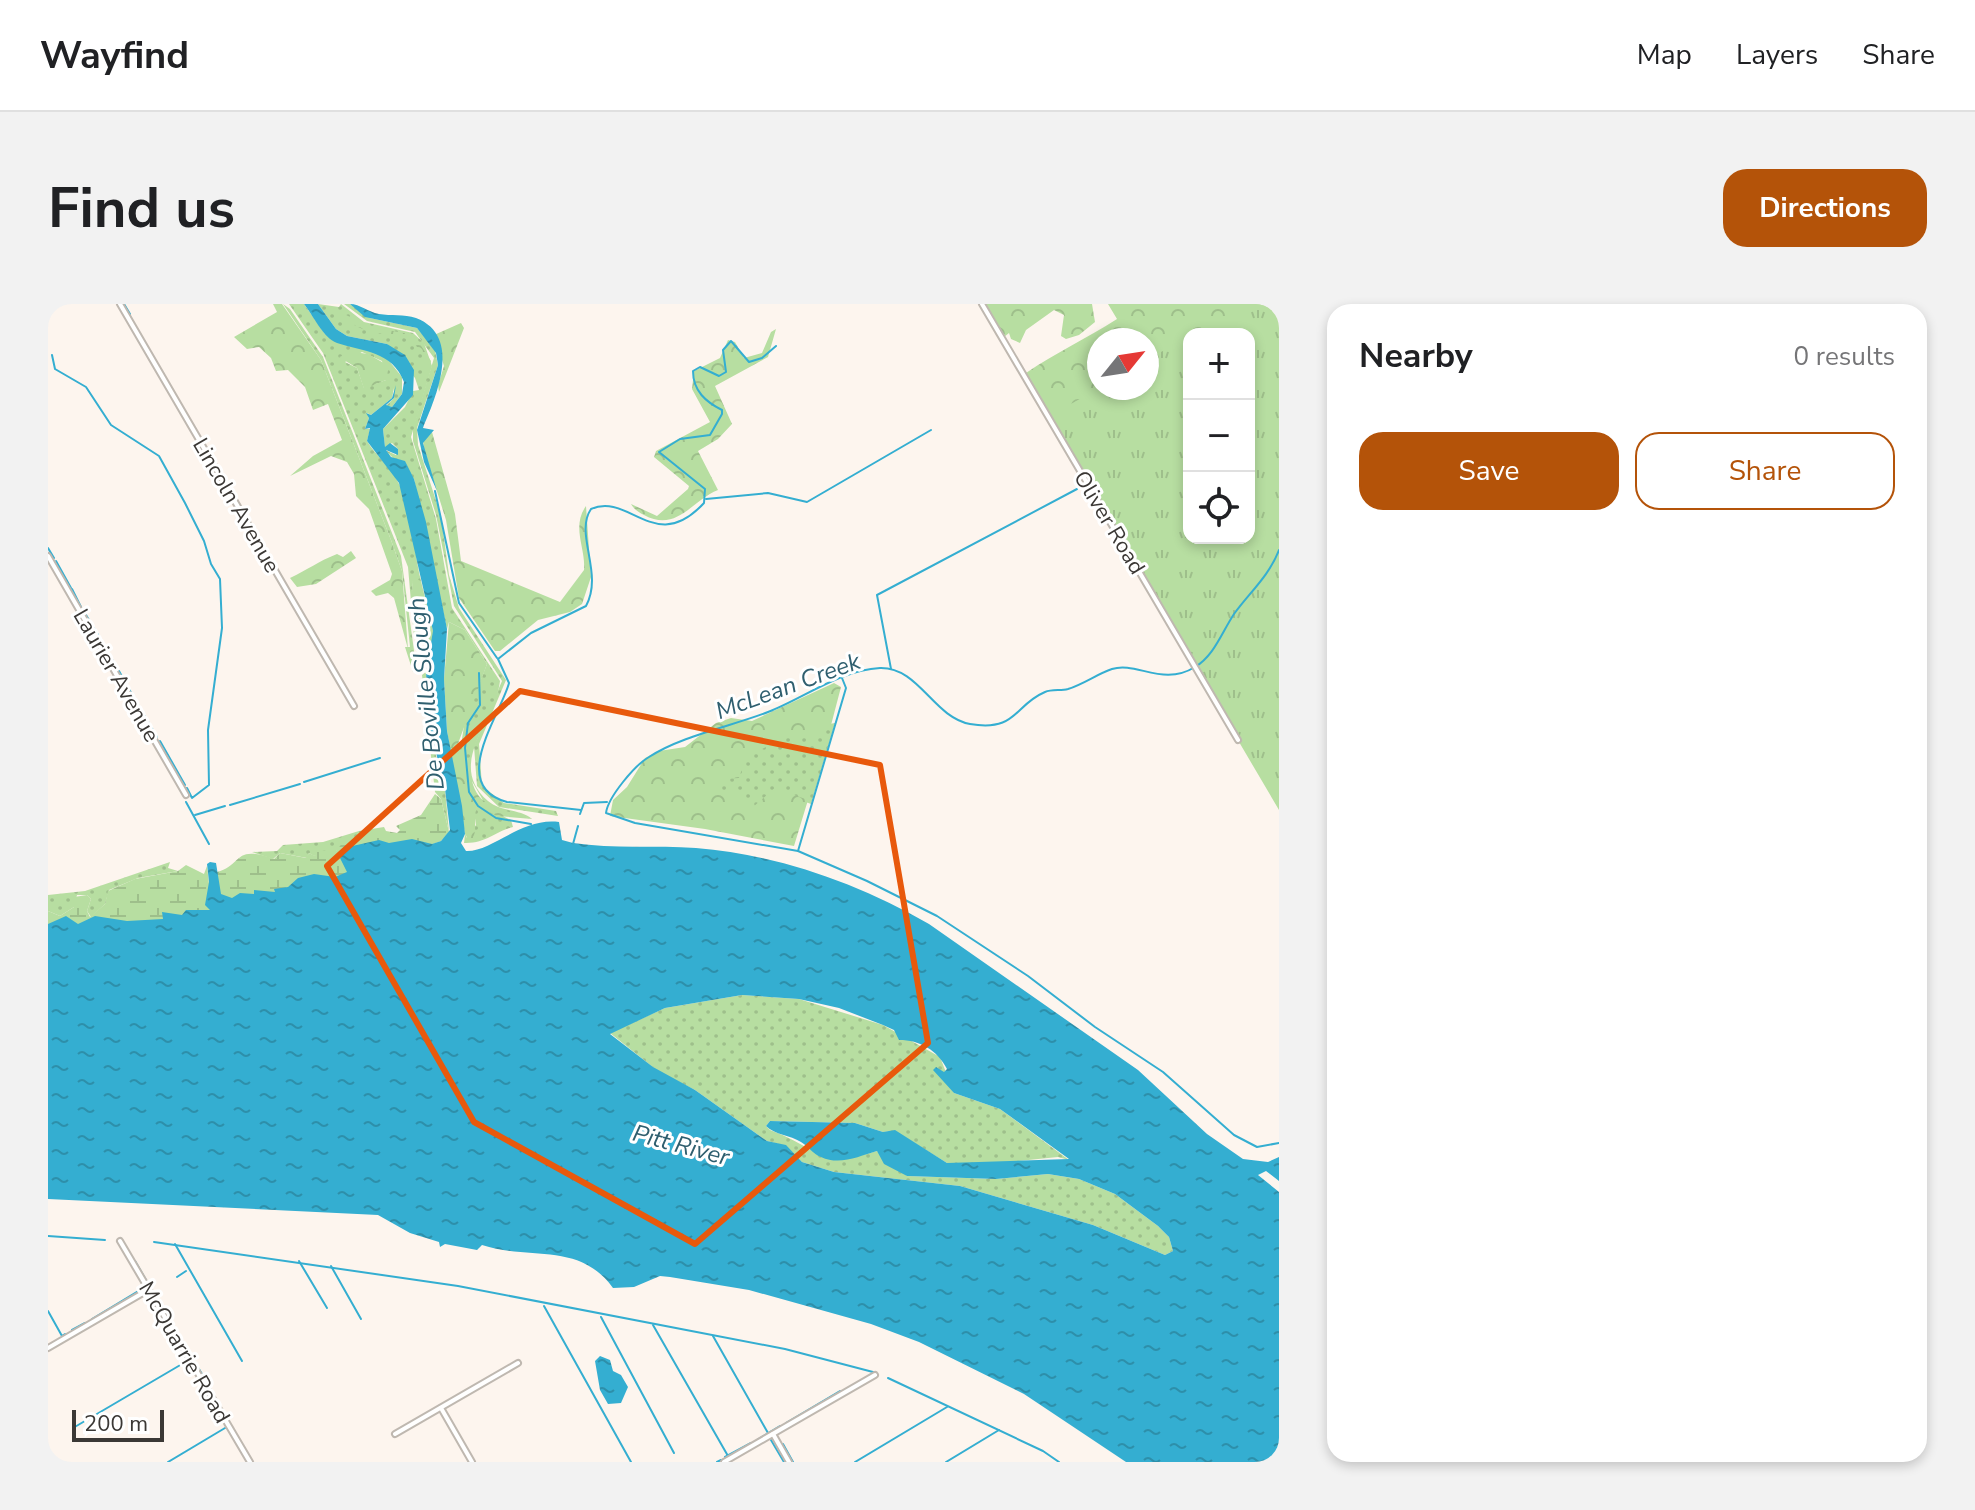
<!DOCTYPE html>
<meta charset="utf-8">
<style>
body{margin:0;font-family:"Nunito Sans",sans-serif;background:#f2f2f2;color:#202124}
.controls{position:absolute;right:24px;top:24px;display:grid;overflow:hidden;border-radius:16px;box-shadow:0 4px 12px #0003}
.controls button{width:72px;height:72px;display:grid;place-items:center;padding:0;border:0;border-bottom:2px solid #e0e0e0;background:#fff;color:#202124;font:40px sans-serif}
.compass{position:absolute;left:1039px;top:24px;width:72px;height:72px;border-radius:50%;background:#fff;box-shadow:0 4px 12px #0003;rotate:60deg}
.scale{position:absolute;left:24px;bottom:20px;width:92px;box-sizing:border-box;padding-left:8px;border:4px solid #3b3835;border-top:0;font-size:22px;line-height:28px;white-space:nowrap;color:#3b3835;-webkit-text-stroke:6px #fff;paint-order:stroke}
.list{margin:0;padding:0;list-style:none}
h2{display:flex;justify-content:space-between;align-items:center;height:104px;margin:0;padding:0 32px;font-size:34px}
h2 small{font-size:26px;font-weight:400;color:#757577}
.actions{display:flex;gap:16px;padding:24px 32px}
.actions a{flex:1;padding:18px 0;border:2px solid #b45309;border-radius:24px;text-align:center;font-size:28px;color:#b45309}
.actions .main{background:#b45309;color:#fff}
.icon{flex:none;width:44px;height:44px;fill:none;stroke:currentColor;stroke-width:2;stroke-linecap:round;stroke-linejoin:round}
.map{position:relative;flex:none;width:1231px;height:1158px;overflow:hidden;border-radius:24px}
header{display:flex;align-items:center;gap:48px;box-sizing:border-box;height:112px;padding:0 40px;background:#fff;border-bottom:2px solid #e0e0e0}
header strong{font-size:38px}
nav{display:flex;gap:44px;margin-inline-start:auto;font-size:28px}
.intro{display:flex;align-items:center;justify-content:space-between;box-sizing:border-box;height:192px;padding:0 48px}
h1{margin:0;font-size:56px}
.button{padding:20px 36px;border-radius:24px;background:#b45309;color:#fff;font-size:28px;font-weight:700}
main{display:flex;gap:48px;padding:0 48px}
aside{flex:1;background:#fff;border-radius:24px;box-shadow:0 4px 12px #0003}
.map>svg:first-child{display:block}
.grass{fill:url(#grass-dots);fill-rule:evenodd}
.forest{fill:url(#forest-crowns)}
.wetland{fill:url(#wetland-marsh)}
.park{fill:url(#park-tufts)}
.water{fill:url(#water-ripples);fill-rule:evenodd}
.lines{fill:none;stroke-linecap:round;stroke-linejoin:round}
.stream{stroke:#34aed1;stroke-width:2}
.minor-casing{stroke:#bfb8b0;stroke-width:8}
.minor{stroke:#fff;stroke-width:4}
.marked{fill:none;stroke:#e8590c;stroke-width:6;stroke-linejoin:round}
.labels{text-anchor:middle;stroke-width:6;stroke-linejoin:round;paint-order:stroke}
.street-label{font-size:22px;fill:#3b3835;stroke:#fff}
.water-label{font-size:24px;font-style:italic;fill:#2f5f6f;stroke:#fff}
</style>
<header>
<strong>Wayfind</strong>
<nav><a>Map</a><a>Layers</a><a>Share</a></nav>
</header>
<div class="intro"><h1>Find us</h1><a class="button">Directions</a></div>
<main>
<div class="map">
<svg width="1231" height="1158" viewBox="0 0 1231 1158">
<defs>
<pattern id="grass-dots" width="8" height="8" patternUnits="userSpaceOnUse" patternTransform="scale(2)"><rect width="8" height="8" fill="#b7dea1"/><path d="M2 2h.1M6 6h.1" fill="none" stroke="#9ebf8b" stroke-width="1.8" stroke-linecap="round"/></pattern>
<pattern id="forest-crowns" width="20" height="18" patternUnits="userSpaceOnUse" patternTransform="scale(2)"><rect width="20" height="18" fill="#b7dea1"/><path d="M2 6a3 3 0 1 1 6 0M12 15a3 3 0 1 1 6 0" fill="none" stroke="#9ebf8b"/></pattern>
<pattern id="wetland-marsh" width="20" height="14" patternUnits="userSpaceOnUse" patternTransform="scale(2)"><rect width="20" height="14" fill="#b7dea1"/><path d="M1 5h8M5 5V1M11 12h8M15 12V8" fill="none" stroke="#9ebf8b"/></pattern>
<pattern id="park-tufts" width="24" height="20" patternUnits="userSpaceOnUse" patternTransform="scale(2)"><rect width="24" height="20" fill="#b7dea1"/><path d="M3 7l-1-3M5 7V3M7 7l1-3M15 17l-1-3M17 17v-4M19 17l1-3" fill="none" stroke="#9ebf8b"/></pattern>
<pattern id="water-ripples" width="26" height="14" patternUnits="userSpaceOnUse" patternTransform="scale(2)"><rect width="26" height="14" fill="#34aed1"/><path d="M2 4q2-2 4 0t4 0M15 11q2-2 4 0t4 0" fill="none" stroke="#2d8faa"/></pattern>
</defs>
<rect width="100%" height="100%" fill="#fdf5ee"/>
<g class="grass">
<path d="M235,0L242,5L275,53L353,252L368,361L365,368L357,343H362L354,267L343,236L273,56Z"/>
<path d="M241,0H256L277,30L338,53L354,73V90L344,103L338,102L346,94V84L344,94L323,111L319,109L321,114L317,125H322L319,137C328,152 343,163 350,178C366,207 365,246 373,277L364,278L369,325L366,333L360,263L275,49ZM314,48L334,57L338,76L316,84L309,64L297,58Z"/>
<path d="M270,0L291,3L293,0L316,18L365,29L376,39L384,62L363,133L388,215L404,304L452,377C448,416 397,460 440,497C453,508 473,505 484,515L452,507L436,498L407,448L413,441L417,416L439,360L417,326L401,318L399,325L366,175L337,146L348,151L350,145L344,139L337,144L335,125L357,103L365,87L371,86L367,74L339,40L299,32L288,25Z"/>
<path d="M296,0H302L322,14L369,24L387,46L390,61L369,124L370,141L393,212L401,271L411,304L458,376L431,440L434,482L456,499L508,507L510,512L451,503L429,482L426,442L454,377L406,302L388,211L365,137V124L386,54L367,28L319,17Z"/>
<path d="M378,368L381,420L391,465L388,470L397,485L401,528L393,495L387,488L374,371Z"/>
<path d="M787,419L763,500L734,489L708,506L659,487C679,444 744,427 787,419Z"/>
<path d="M430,501L463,516L465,523C448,527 438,540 416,539L417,530L419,534L428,521L426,508Z"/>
<path d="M311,527L313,532L288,547L266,552L261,549L259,554L232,549L225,555L204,548L229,547L235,541L275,538Z"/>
<path d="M122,558L120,564L130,567L90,574L61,586L57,600L43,613L39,607L43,595L39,591H29L26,603L12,612L0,607V591L37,587Z"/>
<path d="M694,691L751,695L835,721L892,753L906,789L952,805L1021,856L1010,853L952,859H899L847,827L835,828L807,819L722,817L718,822L722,826C776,846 767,865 829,847L859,872L948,875L1000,870L1031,875L1067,890L1110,922L1121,933L1125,947L1117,951L1045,921L912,882L786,868L754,858L738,842L719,837L647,786L611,768L562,729L617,704Z"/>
</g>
<g class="forest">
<path d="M225,0H234L273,56L343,236L354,267L360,345L346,294L340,289L328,292L323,287L342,276L344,270L321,205L308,192L306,170L299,158L283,152L242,172L265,152L294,136L280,100L265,106L257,83L240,66L228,67L223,54L211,43L199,45L186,33L229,8Z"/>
<path d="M936,0H1044L1047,18L1031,31L1018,35L1013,32L1016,11L1006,6L978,26L972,39L963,35L961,29L956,33Z"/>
<path d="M1060,0H1231L1201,30H1141V48L1099,73V36H1051V84L1010,125L978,69C1007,49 1038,35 1069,15Z"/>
<path d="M298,11L324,23L366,31L383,57L380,70L377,69L375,52L365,37C341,27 316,33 296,13Z"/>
<path d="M413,19L416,24L391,88L390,81L396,62L386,31Z"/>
<path d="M728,25L720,53L667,82L684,120L670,135L650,147L670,186C644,196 629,229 596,211C590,208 586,205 583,200L609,212L640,185L641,182L606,153L608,147L662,118L644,85L646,67L672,54L680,36L687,38L696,54L714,49L723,28Z"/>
<path d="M306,48L320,50L341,62L338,76L316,85L309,64L291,53Z"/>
<path d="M384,128L407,210L413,257L512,298L536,266C538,244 523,223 538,202L543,273L534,300L522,308L490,316L452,347H447L411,294L398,216L376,146L375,136Z"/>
<path d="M303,247L308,254L268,280L249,283L242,274C261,265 269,258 289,250L295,253Z"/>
<path d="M368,275L373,277L387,335L384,337L367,333L364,278Z"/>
<path d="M401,318L417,326L439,360L407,448L414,457L422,459C423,505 447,502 484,515L449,512L430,502C423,513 432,528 422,538L417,530L399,427L396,375Z"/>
<path d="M786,379L793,383L782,425L764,432L738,433L698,453L691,474L674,475L662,483L665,489L691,487L705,503L727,484L760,496L746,542L657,525L562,512L565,496L579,483L597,454L611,447L637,443L668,419L683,414L704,417Z"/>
</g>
<g class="wetland">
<path d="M387,490L393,495L401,528L393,537L161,626L169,568C195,561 185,540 226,555L232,549L258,554L261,549L267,552L269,546L288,547L296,537L312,532L311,527L336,523L338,527L349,529L352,526L348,522L373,511Z"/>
<path d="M138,561L156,570L159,562L165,615L0,666V607L12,612L26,603V593L39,591L43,595L39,607L42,613L57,600L60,587L87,575L130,567Z"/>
</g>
<path class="park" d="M1198,0H1231V506L1000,113L1051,84H1099V56L1141,32V234H1201V30H1145Z"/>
<g class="water">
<path d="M256,0H270L288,25L299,32L339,40L357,51L366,66L365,91L335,125L337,143L342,139L350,145V151L338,146L343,153L357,157L366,175L378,218L399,325L396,375L399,427L414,502L417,530L413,539L418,547C444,548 474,513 511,518L514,536L525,539C566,545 608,541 648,544C731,551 809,579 881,620L1090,766L1159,830L1195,855L1220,858L1231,853V877L1218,867L1210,871L1231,888V1158H1078L976,1090L871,1038L823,1020L701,986L622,973L612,972L586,983L565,984C531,937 484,957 434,941L429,946L397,940L392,943L391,938L362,929L330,911L0,895V620L18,612L30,620L47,612L79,617L115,615L114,608L134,611L138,606H162L157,601L161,578L159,560L162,558L168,559L173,590L184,594L192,589L206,590V586L227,588L226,585L240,583L250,574L266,570L287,573L299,568L292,554L300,543L331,536L341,539L364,535L384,540L393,537L402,526L397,485L381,420L378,368L385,327L351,179L319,137L322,124L317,125L321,114L318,109L323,111L344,94L348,81L346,94L338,101L344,103L354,90L356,78C344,47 316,48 289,39C275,34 265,11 256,0ZM694,691L751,695L791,704L835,721L846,726L851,736C872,736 889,746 899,765L896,768L888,763L885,766L906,789L952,805L1021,855L899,859L847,826L835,828L807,819L722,817L718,822C727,831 742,831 753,838C760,842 765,850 773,853C792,862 811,852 829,847L836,860L859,872L948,875L1000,870L1031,875L1067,890L1110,922L1121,933L1125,947L1117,951L1045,921L912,882L786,868L754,858L738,841L719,837L647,786L605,763L562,730L617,704Z"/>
<path d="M302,0C312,0 320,8 331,10C343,12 356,10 368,14C415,32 388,93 375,124L386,126L375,139L389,187L376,158L369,126L390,61L388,49L369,24L317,13Z"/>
<path d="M552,1052L562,1056L565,1067L573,1071L580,1083L573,1099L560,1100L552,1086L547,1057Z"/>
</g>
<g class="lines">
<g class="stream">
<path d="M76,0L82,10"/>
<path d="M4,51L7,65L38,83L63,121L111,152L137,199L156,237L163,260L172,275L174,324L160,426L161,481L144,494L139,484"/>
<path d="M387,187L411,299L449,354"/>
<path d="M658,195L720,189L759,198L883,126"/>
<path d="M0,244L6,254"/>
<path d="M1231,246C1221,272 1202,288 1186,310C1174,328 1166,352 1147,363C1115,383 1088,357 1064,365C1049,370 1036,380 1020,385C1013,387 1004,385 997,388C966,401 969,428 922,420C885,413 871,363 832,364C792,366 756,394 720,408C684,422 633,432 601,453C587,461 560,493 558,509L587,519L750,547L819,577L889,612L980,672L1047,723L1115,768L1186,831L1209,843L1231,839"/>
<path d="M8,257L23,284"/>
<path d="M24,285L33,303"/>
<path d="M35,306L47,326"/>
<path d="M49,329L58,346"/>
<path d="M59,347L69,364"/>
<path d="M843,365L829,291L1029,185"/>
<path d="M71,367L86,394"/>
<path d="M431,369L432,401L420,419L417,444L421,488L430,502L448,514L483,520"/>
<path d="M89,399L109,433"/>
<path d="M112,437L137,481"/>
<path d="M256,478L332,454"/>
<path d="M138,498L161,540"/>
<path d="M182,501L252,480"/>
<path d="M533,506L459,498C399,482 453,410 461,379L450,355L483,329L538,302C556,269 526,230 543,205C582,188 607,252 656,199L657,185L611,148L632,135L662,131L674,110V106C658,98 645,87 645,67L652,63L671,72L678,68L675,46L683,37L701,58L714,54L728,42"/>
<path d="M532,510L536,499L559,498"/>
<path d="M147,511L177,502"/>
<path d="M525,540L530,522"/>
<path d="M750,547L798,384L794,374"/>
<path d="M0,932L57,936"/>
<path d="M106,938L410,982L737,1045L825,1068"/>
<path d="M127,940L194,1057"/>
<path d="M87,957L106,990"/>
<path d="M251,957L279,1004"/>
<path d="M283,962L313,1015"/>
<path d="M129,973L138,967"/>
<path d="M108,994L160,1080"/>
<path d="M496,1002L583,1158"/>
<path d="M0,1007L14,1032L17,1030"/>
<path d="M553,1013L626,1149"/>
<path d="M44,1015L92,986"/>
<path d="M605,1021L680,1152"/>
<path d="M24,1026L37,1019"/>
<path d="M665,1032L720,1129"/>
<path d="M840,1074L995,1147L1011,1158"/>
<path d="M738,1119L792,1087"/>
<path d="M25,1124L134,1060"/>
<path d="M709,1136L732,1122"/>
<path d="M723,1136L736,1158"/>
<path d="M735,1140L745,1158"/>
<path d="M677,1153L703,1139"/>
<path d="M120,1158L177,1124"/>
<path d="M669,1158L673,1156"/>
<path d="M807,1158L899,1103"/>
<path d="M898,1158L951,1126"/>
</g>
<defs>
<g id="minor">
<path d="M72,0L306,402"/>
<path d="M934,0L1190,436"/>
<path d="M0,252L138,491"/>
<path d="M72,937L202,1158"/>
<path d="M0,1044L100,986"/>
<path d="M393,1104L424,1158"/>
<path d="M347,1130L470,1059"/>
<path d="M725,1130L741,1158"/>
<path d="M676,1158L827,1071"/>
</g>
</defs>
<use href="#minor" class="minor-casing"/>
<use href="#minor" class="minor"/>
</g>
<path class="marked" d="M472,387L832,461L880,739L647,940L426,818L279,562Z"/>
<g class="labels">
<g class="street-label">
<text transform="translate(189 201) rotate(60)" y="8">Lincoln Avenue</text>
<text transform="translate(1062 218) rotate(59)" y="8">Oliver Road</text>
<text transform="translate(69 371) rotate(60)" y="8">Laurier Avenue</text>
<text transform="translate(137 1048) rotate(60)" y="8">McQuarrie Road</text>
</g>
<g class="water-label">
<text transform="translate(740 382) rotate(-20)" y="8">McLean Creek</text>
<text transform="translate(378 390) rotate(-96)" y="8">De Boville Slough</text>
<text transform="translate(633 841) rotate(15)" y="8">Pitt River</text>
</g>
</g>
</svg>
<div class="controls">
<button>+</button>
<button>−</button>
<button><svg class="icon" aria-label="locate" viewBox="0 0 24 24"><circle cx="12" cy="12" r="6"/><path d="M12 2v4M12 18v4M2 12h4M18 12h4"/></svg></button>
</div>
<svg class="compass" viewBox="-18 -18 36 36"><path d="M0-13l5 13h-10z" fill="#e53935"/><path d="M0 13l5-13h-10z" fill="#757577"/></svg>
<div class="scale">200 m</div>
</div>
<aside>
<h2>Nearby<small>0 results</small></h2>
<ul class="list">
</ul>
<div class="actions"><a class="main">Save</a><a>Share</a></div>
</aside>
</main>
